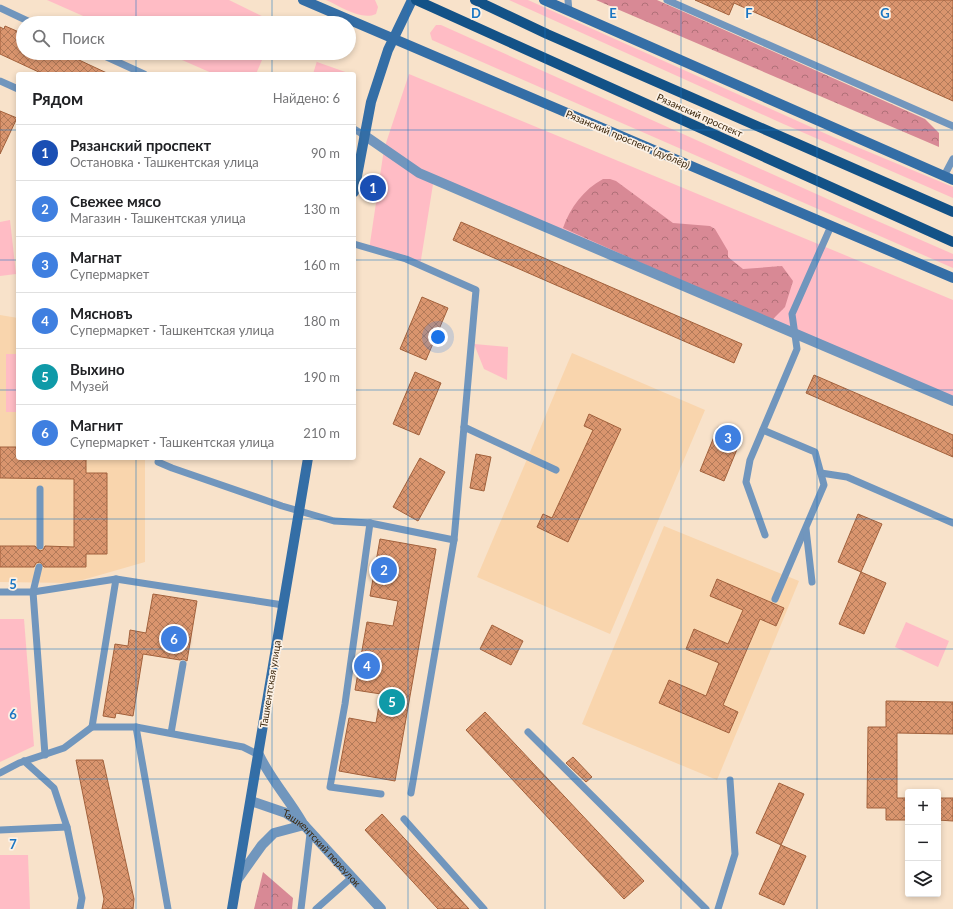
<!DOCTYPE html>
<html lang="ru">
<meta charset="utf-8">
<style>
body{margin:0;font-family:Lato,sans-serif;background:#f6f6f6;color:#202124}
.controls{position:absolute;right:12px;bottom:12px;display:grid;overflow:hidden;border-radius:4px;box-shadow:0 2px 6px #0003}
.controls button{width:36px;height:36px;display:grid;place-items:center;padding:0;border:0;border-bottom:1px solid #e0e0e0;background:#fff;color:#202124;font:20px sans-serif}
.you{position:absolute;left:438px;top:337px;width:14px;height:14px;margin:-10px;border:3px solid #fff;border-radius:50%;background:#1a73e8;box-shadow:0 0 0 6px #1a73e833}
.badge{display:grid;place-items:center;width:26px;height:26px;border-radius:50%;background:#0f766e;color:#fff;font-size:13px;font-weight:700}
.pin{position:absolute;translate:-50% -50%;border:2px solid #fff;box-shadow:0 1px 4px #0006}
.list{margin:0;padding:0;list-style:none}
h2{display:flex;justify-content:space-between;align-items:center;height:52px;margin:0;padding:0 16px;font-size:17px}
h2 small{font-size:13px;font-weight:400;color:#757577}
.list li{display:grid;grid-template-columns:26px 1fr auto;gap:12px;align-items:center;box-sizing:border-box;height:56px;padding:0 16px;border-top:1px solid #e0e0e0}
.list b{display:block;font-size:15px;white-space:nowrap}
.list p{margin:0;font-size:13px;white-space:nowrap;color:#757577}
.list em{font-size:13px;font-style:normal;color:#757577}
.icon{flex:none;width:22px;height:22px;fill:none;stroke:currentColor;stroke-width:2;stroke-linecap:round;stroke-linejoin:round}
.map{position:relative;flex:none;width:953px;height:909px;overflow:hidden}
.search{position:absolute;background:#fff;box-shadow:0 2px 6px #0003;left:16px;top:16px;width:340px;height:44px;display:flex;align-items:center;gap:10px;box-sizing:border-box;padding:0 14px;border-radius:22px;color:#757577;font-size:15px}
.panel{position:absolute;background:#fff;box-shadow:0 2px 6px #0003;left:16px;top:72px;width:340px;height:388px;border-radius:4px}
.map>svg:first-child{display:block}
.built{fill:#f9d5ad}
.green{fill:#ffbcc5}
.forest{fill:url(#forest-crowns)}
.building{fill:url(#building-cross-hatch);stroke:#a2613c}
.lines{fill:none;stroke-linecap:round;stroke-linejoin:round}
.lane{stroke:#7196bd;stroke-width:7}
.street{stroke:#7196bd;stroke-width:10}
.secondary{stroke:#346ea6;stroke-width:10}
.primary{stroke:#135287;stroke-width:10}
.grid{fill:none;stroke:#1a76c3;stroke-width:1;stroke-opacity:0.55}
.labels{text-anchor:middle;stroke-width:3.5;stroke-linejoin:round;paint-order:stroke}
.street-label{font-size:10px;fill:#3b270d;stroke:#fcf1e5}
.grid-label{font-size:13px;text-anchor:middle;font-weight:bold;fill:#1a76c3;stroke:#fcf1e5;stroke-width:3.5;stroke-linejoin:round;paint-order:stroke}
</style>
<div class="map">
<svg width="953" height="909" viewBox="0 0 953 909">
<defs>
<pattern id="forest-crowns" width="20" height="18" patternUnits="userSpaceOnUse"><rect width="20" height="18" fill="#d88995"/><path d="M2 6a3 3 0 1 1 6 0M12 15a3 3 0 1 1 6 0" fill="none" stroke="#b07078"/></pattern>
<pattern id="building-cross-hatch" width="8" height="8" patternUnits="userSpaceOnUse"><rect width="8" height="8" fill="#da956e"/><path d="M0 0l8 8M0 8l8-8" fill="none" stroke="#b27a59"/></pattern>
</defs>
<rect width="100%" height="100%" fill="#f8e2ca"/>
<g class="built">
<path d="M0,315L18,318V458H145V562L72,583L0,582Z"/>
<path d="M572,353L705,410L610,634L477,577Z"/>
<path d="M664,526L799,581L717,780L582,724Z"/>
</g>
<g class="green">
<path d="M47,0H229L276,23H99Z"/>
<path d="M326,0H375L378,7L376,14C361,21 340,6 326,0Z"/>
<path d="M509,0H528L833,137L953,187V198L779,122Z"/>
<path d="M436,25H441L843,206L953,254V268L432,40L430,33Z"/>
<path d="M166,53H265L256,74H214Z"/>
<path d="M317,61V62L351,74H313Z"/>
<path d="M409,74L953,300V397L434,178L420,266L369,250L384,149Z"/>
<path d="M10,220L16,274L0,276V222Z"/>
<path d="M474,344L508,347L507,380L484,369Z"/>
<rect x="6" y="354" width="12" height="58"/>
<path d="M0,619H24L34,746L0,762Z"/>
<path d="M906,622L949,641L938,667L895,647Z"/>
<path d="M0,855H28L30,909H0Z"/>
</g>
<g class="forest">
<path d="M596,0H657L925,119L939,133V147Z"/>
<path d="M603,179H610L616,181L673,223L710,226L715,229L728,251V257L743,269L782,266L793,281L785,307L771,321L563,228C570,208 584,189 603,179Z"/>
<path d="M263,872L293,898L292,909H254Z"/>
</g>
<g class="building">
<path d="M695,0H953V101L734,3L729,15Z"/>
<path d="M5,26L19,32L17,35L23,38V53H64L109,74H43L0,54V27L4,29Z"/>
<path d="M0,111L17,118L0,154Z"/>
<path d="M461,222L742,344L734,363L453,240Z"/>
<path d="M422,297L448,308L426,360L400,349Z"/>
<path d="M415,372L441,383L419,435L393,424Z"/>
<path d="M814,375L953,435V457L806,393Z"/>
<path d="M589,414L621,429L568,542L537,527L543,514L552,518L593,430L584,426Z"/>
<path d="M718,427L742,437L724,481L700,471Z"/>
<path d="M0,447H18V458H86V473H107V554H86V567H44L40,562L36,563L34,567H0V546H35L40,551L43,550L45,546L74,547V479L0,478Z"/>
<path d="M476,454L491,457L484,491L470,488Z"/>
<path d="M420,458L445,472L418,521L393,507Z"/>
<path d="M858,514L882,524L861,572L838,562Z"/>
<path d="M380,539L436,549L395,781L339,771L349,718L376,723L381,694L355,690L367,622L393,626L398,601L370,596Z"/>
<path d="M861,572L886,583L864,634L839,624Z"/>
<path d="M717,579L784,608L776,626L760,619L723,705L738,712L729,733L659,703L669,680L706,696L719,663L686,649L694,629L728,644L743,610L710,596Z"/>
<path d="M153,594L197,601L187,661L183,659L180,660L143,654L133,716L116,713L115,718L103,716L115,644L128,646L130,630L146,633Z"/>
<path d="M492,625L523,641L511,665L480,649Z"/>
<path d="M886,701L953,702V734L897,733V798H908V820H886V808H867L868,727H886Z"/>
<path d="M485,712L644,881L624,899L466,730Z"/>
<path d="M573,757L592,777L586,782L566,763Z"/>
<path d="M76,760H103L134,899L133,909H102L104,899Z"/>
<path d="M779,783L804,794L781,845L756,833Z"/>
<path d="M938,798H953V821L938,820Z"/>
<path d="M382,814L469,909H438L365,830Z"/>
<path d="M781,845L806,856L784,905L759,894Z"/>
</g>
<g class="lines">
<g class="lane">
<path d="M568,0L569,11"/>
<path d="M667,0L953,126"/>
<path d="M0,8L32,23"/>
<path d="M98,53L144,74"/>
<path d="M0,81L18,89"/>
<path d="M354,129L364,135"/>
<path d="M944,176L953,159"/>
<path d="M354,244L406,259L476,290L454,540L411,793"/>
<path d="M464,427L556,470"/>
<path d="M763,430L815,452L824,485L775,599"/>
<path d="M159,458L158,462L172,468L282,506L334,521L370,523L454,540"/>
<path d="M821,473L847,477L953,523"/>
<path d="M370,523L345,704L330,787L381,794"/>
<path d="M806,529L812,582"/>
<path d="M765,535L746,482L750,460L797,349L792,314L831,226"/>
<path d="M40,546V489"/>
<path d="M39,567L33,592L45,755"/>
<path d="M116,579L283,605"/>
<path d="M0,592H33L116,579L92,727"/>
<path d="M136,727L168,909"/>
<path d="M528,732L706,909"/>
<path d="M171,733L183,664"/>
<path d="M24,761L54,788L67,827L82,898L80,909"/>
<path d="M0,773L19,763L64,748L92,727H136L243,747L259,755"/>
<path d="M404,819L484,909"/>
<path d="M0,830L67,827"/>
<path d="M301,909L310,834"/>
<path d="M316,909L351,878"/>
<path d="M718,909L735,854L730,780"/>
</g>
<g class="street">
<path d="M364,135L419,173L953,401"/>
<path d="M259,755C271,780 289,799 302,822"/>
<path id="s1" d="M251,801L286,813L304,825L381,909"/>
<path d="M237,880L262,845L274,833L304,825"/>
</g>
<g class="secondary">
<path d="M303,0L953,278"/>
<path d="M544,0L953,180"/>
<path d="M354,192L371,102L388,50L412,0"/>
<path d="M232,909L308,458"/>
</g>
<g class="primary">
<path d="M416,0L953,242"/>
<path d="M475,0L547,34L953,212"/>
</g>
</g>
<path class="grid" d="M136,0V23M272,0V23M408,0V909M545,0V909M681,0V909M817,0V909M136,53V74M272,53V74M0,130H18M354,130H953M0,260H18M354,260H953M0,390H18M354,390H953M136,458V909M272,458V909M0,519H953M0,649H953M0,779H953"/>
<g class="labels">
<g class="street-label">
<text transform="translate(700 115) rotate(24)" y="4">Рязанский проспект</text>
<text transform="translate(628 139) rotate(23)" y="4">Рязанский проспект (дублёр)</text>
<text transform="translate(270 684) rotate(-81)" y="4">Ташкентская улица</text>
<text dy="4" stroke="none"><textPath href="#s1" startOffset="87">Ташкентский переулок</textPath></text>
</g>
</g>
<g class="grid-label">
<text x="476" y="18">D</text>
<text x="613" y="18">E</text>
<text x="749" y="18">F</text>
<text x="885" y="18">G</text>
<text x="13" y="589">5</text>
<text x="13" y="719">6</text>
<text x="13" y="849">7</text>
</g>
</svg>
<div class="controls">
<button>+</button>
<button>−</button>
<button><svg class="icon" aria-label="layers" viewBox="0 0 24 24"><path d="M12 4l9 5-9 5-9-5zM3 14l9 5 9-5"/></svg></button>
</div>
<div class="you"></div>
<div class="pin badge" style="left:373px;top:188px;background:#1a4fb4">1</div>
<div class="pin badge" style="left:384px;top:570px;background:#3f7fe0">2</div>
<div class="pin badge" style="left:728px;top:438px;background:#3f7fe0">3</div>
<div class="pin badge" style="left:367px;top:666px;background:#3f7fe0">4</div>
<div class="pin badge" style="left:392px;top:702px;background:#0f9aa8">5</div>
<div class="pin badge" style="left:174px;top:639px;background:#3f7fe0">6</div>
<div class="search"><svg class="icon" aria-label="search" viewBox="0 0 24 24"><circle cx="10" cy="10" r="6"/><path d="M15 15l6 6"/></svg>Поиск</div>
<section class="panel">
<h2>Рядом<small>Найдено: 6</small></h2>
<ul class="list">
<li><span class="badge" style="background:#1a4fb4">1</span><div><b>Рязанский проспект</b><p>Остановка · Ташкентская улица</p></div><em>90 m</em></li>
<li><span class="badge" style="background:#3f7fe0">2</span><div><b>Свежее мясо</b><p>Магазин · Ташкентская улица</p></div><em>130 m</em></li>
<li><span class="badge" style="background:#3f7fe0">3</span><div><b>Магнат</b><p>Супермаркет</p></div><em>160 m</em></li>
<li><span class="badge" style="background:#3f7fe0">4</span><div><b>Мясновъ</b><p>Супермаркет · Ташкентская улица</p></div><em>180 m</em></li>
<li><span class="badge" style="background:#0f9aa8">5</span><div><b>Выхино</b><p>Музей</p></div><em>190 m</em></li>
<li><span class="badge" style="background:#3f7fe0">6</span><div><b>Магнит</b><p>Супермаркет · Ташкентская улица</p></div><em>210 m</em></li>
</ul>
</section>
</div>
